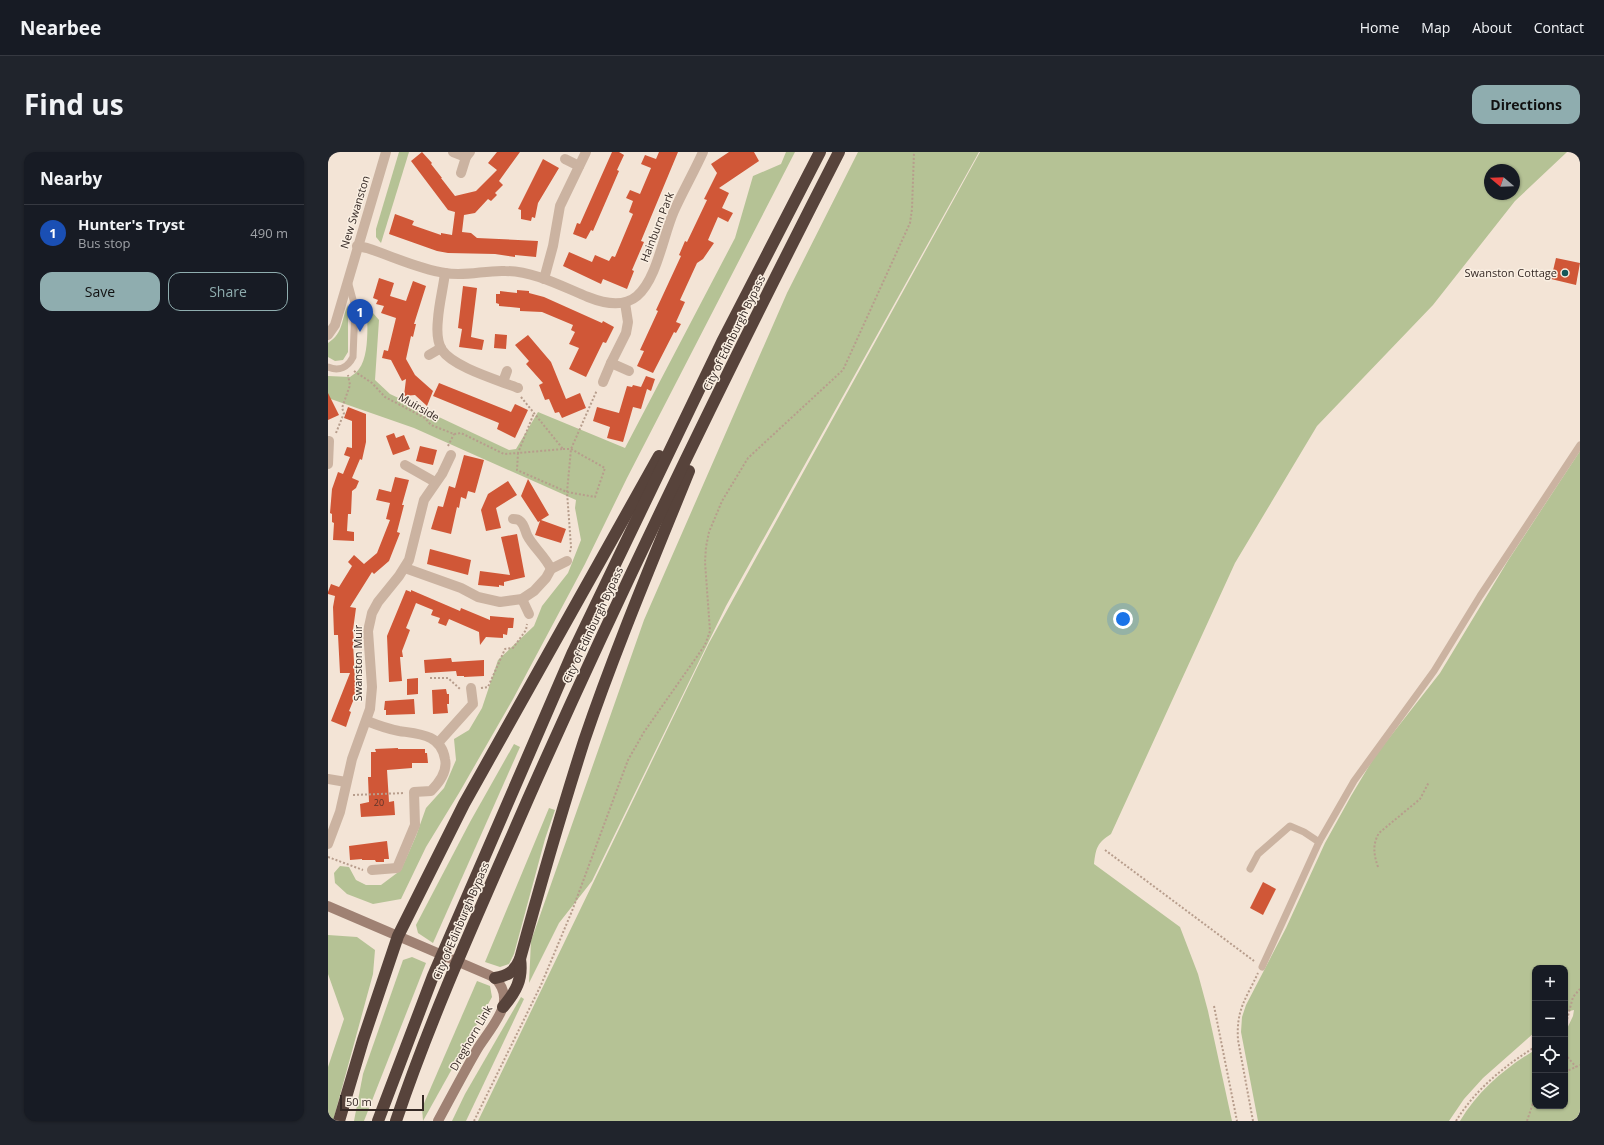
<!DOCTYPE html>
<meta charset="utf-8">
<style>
body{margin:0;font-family:"Open Sans",sans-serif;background:#20242c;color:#f1f3f6}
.controls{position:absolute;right:12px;bottom:12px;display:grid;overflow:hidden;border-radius:8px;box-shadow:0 1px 3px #0004}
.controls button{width:36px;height:36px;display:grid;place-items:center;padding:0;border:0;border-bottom:1px solid #363941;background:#171b24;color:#f1f3f6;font:20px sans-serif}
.compass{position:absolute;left:1156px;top:12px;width:36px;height:36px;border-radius:50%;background:#171b24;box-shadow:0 1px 3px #0004;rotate:289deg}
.scale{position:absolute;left:12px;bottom:10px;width:84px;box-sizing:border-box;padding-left:4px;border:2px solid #352925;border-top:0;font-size:11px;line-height:14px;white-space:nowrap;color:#352925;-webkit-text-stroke:3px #faefe2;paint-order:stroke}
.you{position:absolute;left:795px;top:467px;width:14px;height:14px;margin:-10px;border:3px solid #fff;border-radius:50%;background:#1a73e8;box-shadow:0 0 0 6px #1a73e833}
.badge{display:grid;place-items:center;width:26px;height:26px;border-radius:50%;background:#8fadaf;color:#fff;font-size:13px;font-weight:700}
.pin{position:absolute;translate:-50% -33px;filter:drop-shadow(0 1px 2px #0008)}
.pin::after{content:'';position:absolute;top:21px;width:14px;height:12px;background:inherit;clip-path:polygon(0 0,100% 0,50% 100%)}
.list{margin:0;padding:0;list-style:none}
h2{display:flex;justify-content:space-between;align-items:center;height:52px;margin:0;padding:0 16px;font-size:17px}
h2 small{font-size:13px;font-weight:400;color:#9ea1a6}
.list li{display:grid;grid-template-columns:26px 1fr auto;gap:12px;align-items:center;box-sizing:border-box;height:56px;padding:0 16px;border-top:1px solid #363941}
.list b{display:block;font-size:15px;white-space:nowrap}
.list p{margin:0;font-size:13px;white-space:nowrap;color:#9ea1a6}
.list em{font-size:13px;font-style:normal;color:#9ea1a6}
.actions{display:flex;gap:8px;padding:12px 16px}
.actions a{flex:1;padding:9px 0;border:1px solid #8fadaf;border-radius:12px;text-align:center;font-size:14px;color:#8fadaf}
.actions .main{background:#8fadaf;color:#111}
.icon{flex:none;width:22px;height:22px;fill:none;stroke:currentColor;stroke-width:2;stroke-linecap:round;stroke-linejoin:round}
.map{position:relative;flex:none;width:1252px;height:969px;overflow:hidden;border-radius:12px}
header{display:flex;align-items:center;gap:24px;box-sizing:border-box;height:56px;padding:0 20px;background:#171b24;border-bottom:1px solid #363941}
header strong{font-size:19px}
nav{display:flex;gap:22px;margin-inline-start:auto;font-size:14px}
.intro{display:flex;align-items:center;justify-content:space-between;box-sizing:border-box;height:96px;padding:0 24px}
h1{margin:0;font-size:28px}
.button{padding:10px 18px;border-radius:12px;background:#8fadaf;color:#111;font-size:14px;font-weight:700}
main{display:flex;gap:24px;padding:0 24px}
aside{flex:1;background:#171b24;border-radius:12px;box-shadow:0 1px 3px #0004}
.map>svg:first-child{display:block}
.green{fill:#b5c295;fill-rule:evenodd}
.building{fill:#d05737}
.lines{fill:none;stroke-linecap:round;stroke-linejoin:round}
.path{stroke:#b79d8c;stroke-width:2;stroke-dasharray:2 2;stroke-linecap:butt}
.lane{stroke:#cbb3a1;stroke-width:7}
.street{stroke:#cbb3a1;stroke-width:10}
.secondary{stroke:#9f8173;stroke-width:10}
.highway{stroke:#57433b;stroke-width:12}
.poi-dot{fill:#175759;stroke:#faefe2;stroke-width:1.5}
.labels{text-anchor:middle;stroke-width:3;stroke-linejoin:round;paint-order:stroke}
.number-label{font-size:9px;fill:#5c342a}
.street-label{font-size:11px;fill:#352925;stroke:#faefe2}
.poi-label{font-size:11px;fill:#352925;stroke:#faefe2;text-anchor:end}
</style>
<header>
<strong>Nearbee</strong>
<nav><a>Home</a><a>Map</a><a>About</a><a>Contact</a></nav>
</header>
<div class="intro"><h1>Find us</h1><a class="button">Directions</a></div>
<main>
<aside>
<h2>Nearby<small></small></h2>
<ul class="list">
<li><span class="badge" style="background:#1a4fb4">1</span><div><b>Hunter's Tryst</b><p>Bus stop</p></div><em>490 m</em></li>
</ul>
<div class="actions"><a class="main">Save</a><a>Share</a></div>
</aside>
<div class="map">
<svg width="1252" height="969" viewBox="0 0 1252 969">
<rect width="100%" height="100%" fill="#f3e4d6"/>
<g class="green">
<path d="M71,0H81L53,91L48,85V77Z"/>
<path d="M458,0H467L299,326L257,412L185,547L131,641L98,695L73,747L45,752L19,742L7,731L6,721L12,714L21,715L28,728L38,733H53L73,718L88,684L98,656L116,636L128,608L126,587L141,578L154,556L170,508L206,474L214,454L240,421L253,388L247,356L248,348L86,276L0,246V224L22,225C25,223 29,220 31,217C42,202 39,171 39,154L51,168L47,228L62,242L181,298L188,297L210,260L297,296L407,86L425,24L453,12Z"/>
<path d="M530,0H651L398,454L264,729L231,771L201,831L203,789L316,468L459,141Z"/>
<path d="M652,0H1239L1187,49L1105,153L989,274L907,411L783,682C769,691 768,696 766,712L852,775L870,822L880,859L904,969H150L381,491ZM1162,18H1186V42H1162Z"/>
<path d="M20,153V200L15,208L7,209L0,205V191C16,181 13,167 20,153Z"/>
<path d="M1252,299V969H1132C1150,939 1177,916 1207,898V954H1237V881L1245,864L1246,858L1237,860V816H1207V880L1155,926L1136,947L1121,969H930L913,880L914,865L918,853L958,776L997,691L1023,644L1047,604L1112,521L1181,407Z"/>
<path d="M186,592L192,595L105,791L90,781L88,773L142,670Z"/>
<path d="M221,656L227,658L217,687L186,802L181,812L172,815L157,810Z"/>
<path d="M0,783L29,785L47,798L45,822L5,969H0V915L16,867L0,822Z"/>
<path d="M84,805L98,811L36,969H26L35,922L75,808Z"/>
<path d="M149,829L162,834L164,845L95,969L94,956Z"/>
<path d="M193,845L196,847L138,969H124L137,942Z"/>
</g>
<g class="building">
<path d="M94,0L104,11L103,12L114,26H113L127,44L148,39L169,18L160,11L169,0H192L171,29L175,33L167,41L169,43L163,49L160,47L147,61L136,63L134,80L143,81L149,86L210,89L208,105L187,103V105L167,102L120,101L109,99L61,82L67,62L86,69L84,73L113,83V81L124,83L127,60L120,58L83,9Z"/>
<path d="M284,0H291L296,3L289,18L291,19L265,79L263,78L258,87L245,82L249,71L252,72Z"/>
<path d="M331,0H350L313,89L316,90L304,118L306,119L299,137L275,127L273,132L235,114L241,100L264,110L267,103L281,109L284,104L287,105L305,62L301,60L305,49L298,46L302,38L312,42L323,16L313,12L317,3L328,7Z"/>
<path d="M401,0H426L431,9L391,36L401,41L394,56L405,61L400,70L390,65L380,88L386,91L375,107L369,111L352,148L357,150L348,170L353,172L348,181L346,180L325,221L309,214L316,199L312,198L330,159L328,158L353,104L351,103L357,89L359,90L379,48L376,47L389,21L383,12Z"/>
<path d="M215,7L231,16L210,51L207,66L204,65L203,69L193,67V58L190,57Z"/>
<path d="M1228,106L1252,111L1248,133L1223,127Z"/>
<path d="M51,126L66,131L62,144L78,149L85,129L98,134L86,172H88L85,185L83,184L78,207L87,223L105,239L99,254L87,243L76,244L78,227L74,229L63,208L54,206L56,198L60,199L68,166L53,161L56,154L48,152L50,148L45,146Z"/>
<path d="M135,134L149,136L143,185L156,188L154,198L131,195L134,177L130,176Z"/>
<path d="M189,138L201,139V141L216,145L274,171L275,169L286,175L278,191L275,190L258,225L241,217L251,196L241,192L247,180L243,178L245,173L214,160L192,159V156L171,154V152L168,151V142H172V139L189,141Z"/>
<path d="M167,182L179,183L178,197L166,196Z"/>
<path d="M200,183L223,210L238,247L252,241L258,256L234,266L231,260L227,261L221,247L217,248L211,233L215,231L198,212L201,209L187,193Z"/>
<path d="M318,224L327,227L323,239L319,237L313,257L305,255L295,290L279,286L282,275L265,269L269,255L291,261L299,234L304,235L305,233L313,235Z"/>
<path d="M111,231L183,260L187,252L200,258L187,286L169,277L171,271L105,244Z"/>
<path d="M0,241L11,263L0,268Z"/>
<path d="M20,255L38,262V290L34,308L32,307L24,326L31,329L28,336L24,339L23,362H20L19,379L26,380V389L5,388L6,371L4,370V362L2,361L4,337L10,320L15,322L22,305L16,303L19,295L24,296V269L16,266Z"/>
<path d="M66,281L68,286L76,283L82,297L65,303L58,284Z"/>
<path d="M92,294L109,298L105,313L88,309Z"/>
<path d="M136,303L156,308L147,341L140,339L138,347L133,345L131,356L129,355L123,382L103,377L110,354L115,355L121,334L127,336Z"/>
<path d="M67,325L81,328L74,353H76L69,380L72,381L61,409L46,422L44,420L22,455L28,456L25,478L26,491H25L27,530L32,532L21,559L23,560L18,575L3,569L22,521H12L10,483H6L5,455L7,444L0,442V440L3,432L11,435L24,414L20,410L26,403L36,412L49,401L62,368L58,367L62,351L48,348L51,337L63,340Z"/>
<path d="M200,327L221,363L213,368L238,377L233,391L207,383L212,369L210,370L193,344Z"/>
<path d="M180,329L189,343L168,356L173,376L158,379L153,358L160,342Z"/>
<path d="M189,382L197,425L176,430V434L171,433V435L150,433L152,419L182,423L173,385Z"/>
<path d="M102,397L143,408L140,423L99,412Z"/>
<path d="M78,438L83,440V438L132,459L133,456L162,468V464L186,466L185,476H180L179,483L175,482V486L158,485L152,493L151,480L121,467L118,474L110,471L112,466L103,463L105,458L88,451L78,476L82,478L74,499L75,505H72L74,529L61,530L59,484Z"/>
<path d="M123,506L124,510L156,508V524L136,525V524H129L128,519L97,521L96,508Z"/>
<path d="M90,526V542L79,543V527Z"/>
<path d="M118,537L119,542H121V552H119L120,561L105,562L104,538Z"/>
<path d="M86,547L87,562L58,563V558H56L57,549Z"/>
<path d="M70,596V597H97V601H99L100,611H84V616L59,618L61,650L66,649L67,663L33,665L32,652L41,650L40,625H43V600H48L47,597Z"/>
<path d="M59,689L61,707H56V710H48L47,708H34V707L22,708L21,694Z"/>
<path d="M935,730L948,737L935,763L922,756Z"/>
</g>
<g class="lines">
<g class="path">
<path d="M26,219L44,231L57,245L97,266L103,273L126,282L133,281L176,302L190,301L206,261"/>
<path d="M193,245L235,297"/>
<path d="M8,281L16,261L14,256L22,233L20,223"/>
<path d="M120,294L126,282"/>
<path d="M235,297H243L277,316L267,345L239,340L189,318L190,301Z"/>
<path d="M242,400L243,395L239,340L243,297L269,238"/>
<path d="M102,526H120L132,537"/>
<path d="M153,536L160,535L177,497L185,496L198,478L199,472"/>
<path d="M25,643L77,641"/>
<path d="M777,698L926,809"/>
<path d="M0,705L35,718"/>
<path d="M1050,715C1046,703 1044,693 1051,681L1092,647L1101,630"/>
<path d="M886,854L909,969"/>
<path d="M1237,875L1245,845L1252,837"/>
<path d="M1237,902L1248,915"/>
<path d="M1237,920L1252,913"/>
<path d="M146,969L213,833L244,759L300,608L316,580L377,493L382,479L377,410L378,395L381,380L394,349L420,306L515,218L582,71L584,57L586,0"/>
<path d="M925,969L910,888C908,857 918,847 930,821"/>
<path d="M1128,969C1147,938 1176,914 1207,895"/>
<path d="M1199,969L1207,945"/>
</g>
<g class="lane">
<path d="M0,215C11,220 20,215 25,205L27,155L20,129"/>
<path d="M922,717L930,702L962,674L976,680L991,690"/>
<path d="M934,815L991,690L1026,629L1106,519L1152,444L1252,293"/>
</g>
<g class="street">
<path d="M125,0L138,5"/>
<path d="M237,7L251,14"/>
<path d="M133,21L138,5L142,0"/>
<path d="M29,94L39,96C64,104 90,117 117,121C137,125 157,118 177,119C206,119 233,134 260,145C275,151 295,156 309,144C329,127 335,84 346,59C355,39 366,20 375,0"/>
<path d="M117,121C115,137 111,152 110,167C109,176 109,190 114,198C125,215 170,228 190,236"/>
<path d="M216,127L225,94L232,54L258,0"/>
<path d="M0,183L7,173L58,0"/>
<path d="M101,203L113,196"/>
<path d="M283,211L301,219"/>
<path d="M175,230L179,219"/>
<path d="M275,230L283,211L298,181L300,170L297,151"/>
<path d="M0,312L1,289"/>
<path d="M77,313L107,330"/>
<path d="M185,367C188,367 190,367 192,369C196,372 197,378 199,383C205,395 217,404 223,417"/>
<path d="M77,416L133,436L150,445L172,450L194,447L206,439L218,426L223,417L239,409"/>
<path d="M194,447L201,462"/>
<path d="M39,569C49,573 60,577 71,579C91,582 113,582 117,607C120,620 111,631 103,639L86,640L87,673L69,716L44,718"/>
<path d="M110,591L145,552L143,536"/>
<path d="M0,627L18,630"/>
<path d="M0,692L12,660L24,607L42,557L44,535L40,479L44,461L50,450L71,424L81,408L96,348L114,322L123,303"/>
</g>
<path class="secondary" d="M0,754L161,823C172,828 179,841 175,854C173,865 157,885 150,896C136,920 123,945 110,969"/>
<g class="highway">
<path d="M167,826C180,824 187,819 192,807C212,734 233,661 256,589C287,498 325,408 361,319"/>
<path d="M175,855C188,840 195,827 192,807"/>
<path d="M11,969L35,888L70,784L136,652L331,304"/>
<path d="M50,969L105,824L245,500L394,190L492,0"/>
<path d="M68,969C105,859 154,753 200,647C297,428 402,213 511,0"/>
</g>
</g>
<circle class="poi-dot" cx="1237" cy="121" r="4"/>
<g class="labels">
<g class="number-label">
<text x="51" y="654">20</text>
</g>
<g class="street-label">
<text transform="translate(27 60) rotate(-73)" y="4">New Swanston</text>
<text transform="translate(329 75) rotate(-69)" y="4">Hainburn Park</text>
<text transform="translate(406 181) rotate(-64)" y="4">City of Edinburgh Bypass</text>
<text transform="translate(91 255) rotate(30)" y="4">Muirside</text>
<text transform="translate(265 473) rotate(-65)" y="4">City of Edinburgh Bypass</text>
<text transform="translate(30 511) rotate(-90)" y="4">Swanston Muir</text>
<text transform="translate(133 769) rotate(-67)" y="4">City of Edinburgh Bypass</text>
<text transform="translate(143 886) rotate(-60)" y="4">Dreghorn Link</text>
</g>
<g class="poi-label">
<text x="1229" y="125">Swanston Cottage</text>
</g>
</g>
</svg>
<div class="controls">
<button>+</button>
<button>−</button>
<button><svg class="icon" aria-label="locate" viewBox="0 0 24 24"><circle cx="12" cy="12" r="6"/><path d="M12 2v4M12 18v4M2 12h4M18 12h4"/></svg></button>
<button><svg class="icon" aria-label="layers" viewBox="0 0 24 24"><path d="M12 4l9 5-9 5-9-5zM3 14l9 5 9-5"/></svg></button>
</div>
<svg class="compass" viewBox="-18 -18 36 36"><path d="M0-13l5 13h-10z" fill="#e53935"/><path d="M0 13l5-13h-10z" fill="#9ea1a6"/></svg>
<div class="scale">50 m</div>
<div class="you"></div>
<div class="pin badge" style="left:32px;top:180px;background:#1a4fb4">1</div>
</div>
</main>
